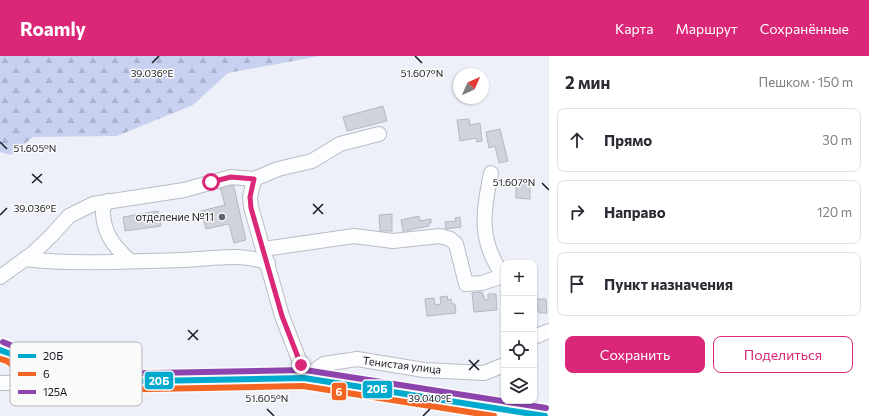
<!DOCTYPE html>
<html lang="ru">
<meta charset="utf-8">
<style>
body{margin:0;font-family:Commissioner,sans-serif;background:#f2f2f3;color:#2b2b33}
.controls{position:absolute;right:12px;bottom:12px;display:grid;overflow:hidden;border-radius:8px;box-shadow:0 1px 3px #0004}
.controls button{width:36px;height:36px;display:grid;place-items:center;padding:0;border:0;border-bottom:1px solid #e1e1e2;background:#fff;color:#2b2b33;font:20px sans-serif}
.compass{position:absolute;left:453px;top:12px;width:36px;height:36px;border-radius:50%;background:#fff;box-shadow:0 1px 3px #0004;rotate:45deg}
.stop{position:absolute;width:12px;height:12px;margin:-9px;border:3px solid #db2777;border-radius:50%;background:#fff}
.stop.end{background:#db2777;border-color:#fff;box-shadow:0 1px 4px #0008}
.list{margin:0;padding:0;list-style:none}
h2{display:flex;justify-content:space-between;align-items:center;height:52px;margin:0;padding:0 16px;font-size:17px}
h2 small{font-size:13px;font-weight:400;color:#7c7c81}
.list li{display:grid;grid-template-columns:26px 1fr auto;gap:12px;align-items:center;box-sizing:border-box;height:64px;margin:0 8px 8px;padding:0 8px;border:1px solid #e1e1e2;border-radius:8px}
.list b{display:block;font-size:15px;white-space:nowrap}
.list em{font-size:13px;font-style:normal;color:#7c7c81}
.actions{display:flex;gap:8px;padding:12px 16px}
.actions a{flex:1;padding:9px 0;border:1px solid #db2777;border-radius:8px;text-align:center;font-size:14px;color:#db2777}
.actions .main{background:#db2777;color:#fff}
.icon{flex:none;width:22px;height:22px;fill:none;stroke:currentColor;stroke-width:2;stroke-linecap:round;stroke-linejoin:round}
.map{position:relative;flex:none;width:549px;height:360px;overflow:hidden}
header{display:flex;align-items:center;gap:24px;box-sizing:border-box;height:56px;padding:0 20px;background:#db2777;color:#fff}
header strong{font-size:19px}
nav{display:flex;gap:22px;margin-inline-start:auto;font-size:14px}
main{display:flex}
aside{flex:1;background:#fff}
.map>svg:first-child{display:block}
.forest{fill:url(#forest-firs)}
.building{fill:#d0d3db;stroke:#b6b8c0}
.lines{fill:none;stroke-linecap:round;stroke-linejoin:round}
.minor-casing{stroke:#babcc4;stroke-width:16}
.minor{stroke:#fcfdfe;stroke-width:14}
.bus-1-casing{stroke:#fafafa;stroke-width:9}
.bus-2-casing{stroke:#fafafa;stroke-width:9}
.bus-3-casing{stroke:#fafafa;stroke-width:9}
.bus-1{stroke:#00a9ce;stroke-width:6}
.bus-2{stroke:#f26522;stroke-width:6}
.bus-3{stroke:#8e44ad;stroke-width:6}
.route{stroke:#db2777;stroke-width:5}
.ticks{fill:none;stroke:#171922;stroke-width:1.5}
.poi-dot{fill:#62646d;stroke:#fafafa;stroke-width:1.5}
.labels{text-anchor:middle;stroke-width:3;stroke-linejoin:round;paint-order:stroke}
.poi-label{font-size:11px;fill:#171922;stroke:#fafafa;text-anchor:end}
.street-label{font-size:11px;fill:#171922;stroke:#fafafa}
.key{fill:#fafafa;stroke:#b6b6b9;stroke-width:1}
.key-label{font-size:11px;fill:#171922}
.ticks-label{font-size:10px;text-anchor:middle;fill:#171922;stroke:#fafafa;stroke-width:3;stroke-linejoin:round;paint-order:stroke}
.line-badge{stroke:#fafafa;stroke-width:1.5}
.badge-label{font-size:11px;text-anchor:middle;font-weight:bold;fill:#fff}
</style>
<header>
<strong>Roamly</strong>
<nav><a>Карта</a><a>Маршрут</a><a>Сохранённые</a></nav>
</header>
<main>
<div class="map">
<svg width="549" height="360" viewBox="0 0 549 360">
<defs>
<pattern id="forest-firs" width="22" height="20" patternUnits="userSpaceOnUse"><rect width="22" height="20" fill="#c9d1f0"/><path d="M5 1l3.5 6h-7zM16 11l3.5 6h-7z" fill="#acb3ce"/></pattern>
</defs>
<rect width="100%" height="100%" fill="#edf0f8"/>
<path class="forest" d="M0,0H320L228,17L193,49L117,80L33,81L11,99L0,96Z"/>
<g class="building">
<path d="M383,50L387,65L347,75L343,61Z"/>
<path d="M469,63L470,69L480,67L482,85L477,86L476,82L460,85L457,64Z"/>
<path d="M500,73L508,105L499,107L495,90L489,92L486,76Z"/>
<path d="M516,125H530V143L516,142Z"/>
<path d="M233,127L246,184L234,187L229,168L206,173L201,155L225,149L220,131Z"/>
<path d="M158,155L161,170L125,175L123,161Z"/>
<path d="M392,158V175H380L379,159Z"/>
<path d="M419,160L420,165L431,163V167H429V170L408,174L409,178L404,179L401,164Z"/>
<path d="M460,161L461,171L446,173L445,166L456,165L455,162Z"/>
<path d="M482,236L485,244H488V238H496L497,254L474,256L472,237Z"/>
<path d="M447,240L448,244L451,243L452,248H455L456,257L427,260L425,243L434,242L435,249L441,248L440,241Z"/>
<path d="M534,243H546L547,257H539V254H534Z"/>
</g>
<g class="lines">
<defs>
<g id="minor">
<path d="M491,117C483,158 478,184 504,221"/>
<path d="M254,123L250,141L251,151L282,260L301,309L304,322L324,308L357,303L424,314L484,317L504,309"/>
<path d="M108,145L103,152C102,175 113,190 130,205"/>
<path d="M264,193L354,180L393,185L440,180L450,183L456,188L466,228L482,227L503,220"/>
<path d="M25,203C77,209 131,205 183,204C212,203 240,196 268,207"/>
<path d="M0,221L32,198L51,180L69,160L93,148L184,134L231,121L254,123L278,113L312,105L340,88L379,78"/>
<path d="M534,281L549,275"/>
<path d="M0,294L11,298L47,327"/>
<path d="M0,327L304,322L545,360"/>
</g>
</defs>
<use href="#minor" class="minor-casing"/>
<use href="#minor" class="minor"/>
<defs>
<path id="bus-1" d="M0,294L11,298L47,327L304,322L545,360"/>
<path id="bus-2" d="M0,303L7,305L46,335L303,330L494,360"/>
<path id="bus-3" d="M3,286L15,291L50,319L305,314L546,352"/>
</defs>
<use href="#bus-1" class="bus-1-casing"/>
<use href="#bus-2" class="bus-2-casing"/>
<use href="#bus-3" class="bus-3-casing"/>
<use href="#bus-1" class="bus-1"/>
<use href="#bus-2" class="bus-2"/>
<use href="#bus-3" class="bus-3"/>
</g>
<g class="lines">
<path class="route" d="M211,126L231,121L254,123L250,141L251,152L282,260L301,309"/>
</g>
<path class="ticks" d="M415,0L422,7M152,7L159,0M0,86L7,93M32,118L42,127M32,127L42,118M542,127L549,134M313,148L323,158M313,158L323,148M0,159L7,152M188,274L198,284M188,284L198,274M469,304L479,314M469,314L479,304M267,353L274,360M423,360L430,353"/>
<circle class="poi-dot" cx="222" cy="161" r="4"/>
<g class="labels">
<g class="poi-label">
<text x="214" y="165">отделение №11</text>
</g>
<g class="street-label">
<text transform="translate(402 309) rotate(7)" y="4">Тенистая улица</text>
</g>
</g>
<rect x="10" y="286" width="132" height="64" rx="6" class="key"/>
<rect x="18" y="298" width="18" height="4" fill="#00a9ce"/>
<rect x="18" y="316" width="18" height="4" fill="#f26522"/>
<rect x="18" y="334" width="18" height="4" fill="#8e44ad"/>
<g class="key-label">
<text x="43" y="304">20Б</text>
<text x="43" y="322">6</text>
<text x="43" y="340">125А</text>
</g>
<g class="ticks-label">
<text x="152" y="21">39.036°E</text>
<text x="422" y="21">51.607°N</text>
<text x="35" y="96">51.605°N</text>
<text x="514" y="130">51.607°N</text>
<text x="35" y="156">39.036°E</text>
<text x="267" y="346">51.605°N</text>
<text x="430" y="346">39.040°E</text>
</g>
<g class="line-badge">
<rect x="144" y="315" width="30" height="19" rx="4" fill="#00a9ce"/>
<rect x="362" y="324" width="31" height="19" rx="4" fill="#00a9ce"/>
<rect x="331" y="326" width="16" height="19" rx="4" fill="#f26522"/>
</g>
<g class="badge-label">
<text x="159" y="329">20Б</text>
<text x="377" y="337">20Б</text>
<text x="339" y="340">6</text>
</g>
</svg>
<div class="controls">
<button>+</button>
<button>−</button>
<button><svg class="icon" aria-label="locate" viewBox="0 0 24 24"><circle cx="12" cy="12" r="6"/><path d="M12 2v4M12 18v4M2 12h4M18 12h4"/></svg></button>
<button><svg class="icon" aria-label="layers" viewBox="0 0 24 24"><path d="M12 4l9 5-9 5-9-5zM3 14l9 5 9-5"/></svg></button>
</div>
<svg class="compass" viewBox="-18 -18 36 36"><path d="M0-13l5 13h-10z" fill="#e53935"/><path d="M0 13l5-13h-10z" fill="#7c7c81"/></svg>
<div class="stop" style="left:211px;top:126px"></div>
<div class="stop end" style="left:301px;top:309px"></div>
</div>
<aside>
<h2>2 мин<small>Пешком · 150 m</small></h2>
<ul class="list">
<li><svg class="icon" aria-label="ahead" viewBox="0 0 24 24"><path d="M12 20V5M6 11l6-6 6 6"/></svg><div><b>Прямо</b></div><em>30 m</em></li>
<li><svg class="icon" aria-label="right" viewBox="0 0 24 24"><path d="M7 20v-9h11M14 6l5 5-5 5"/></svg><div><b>Направо</b></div><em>120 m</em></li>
<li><svg class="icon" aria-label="arrive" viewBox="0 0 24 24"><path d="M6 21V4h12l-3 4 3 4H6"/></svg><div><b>Пункт назначения</b></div></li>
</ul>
<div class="actions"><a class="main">Сохранить</a><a>Поделиться</a></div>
</aside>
</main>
